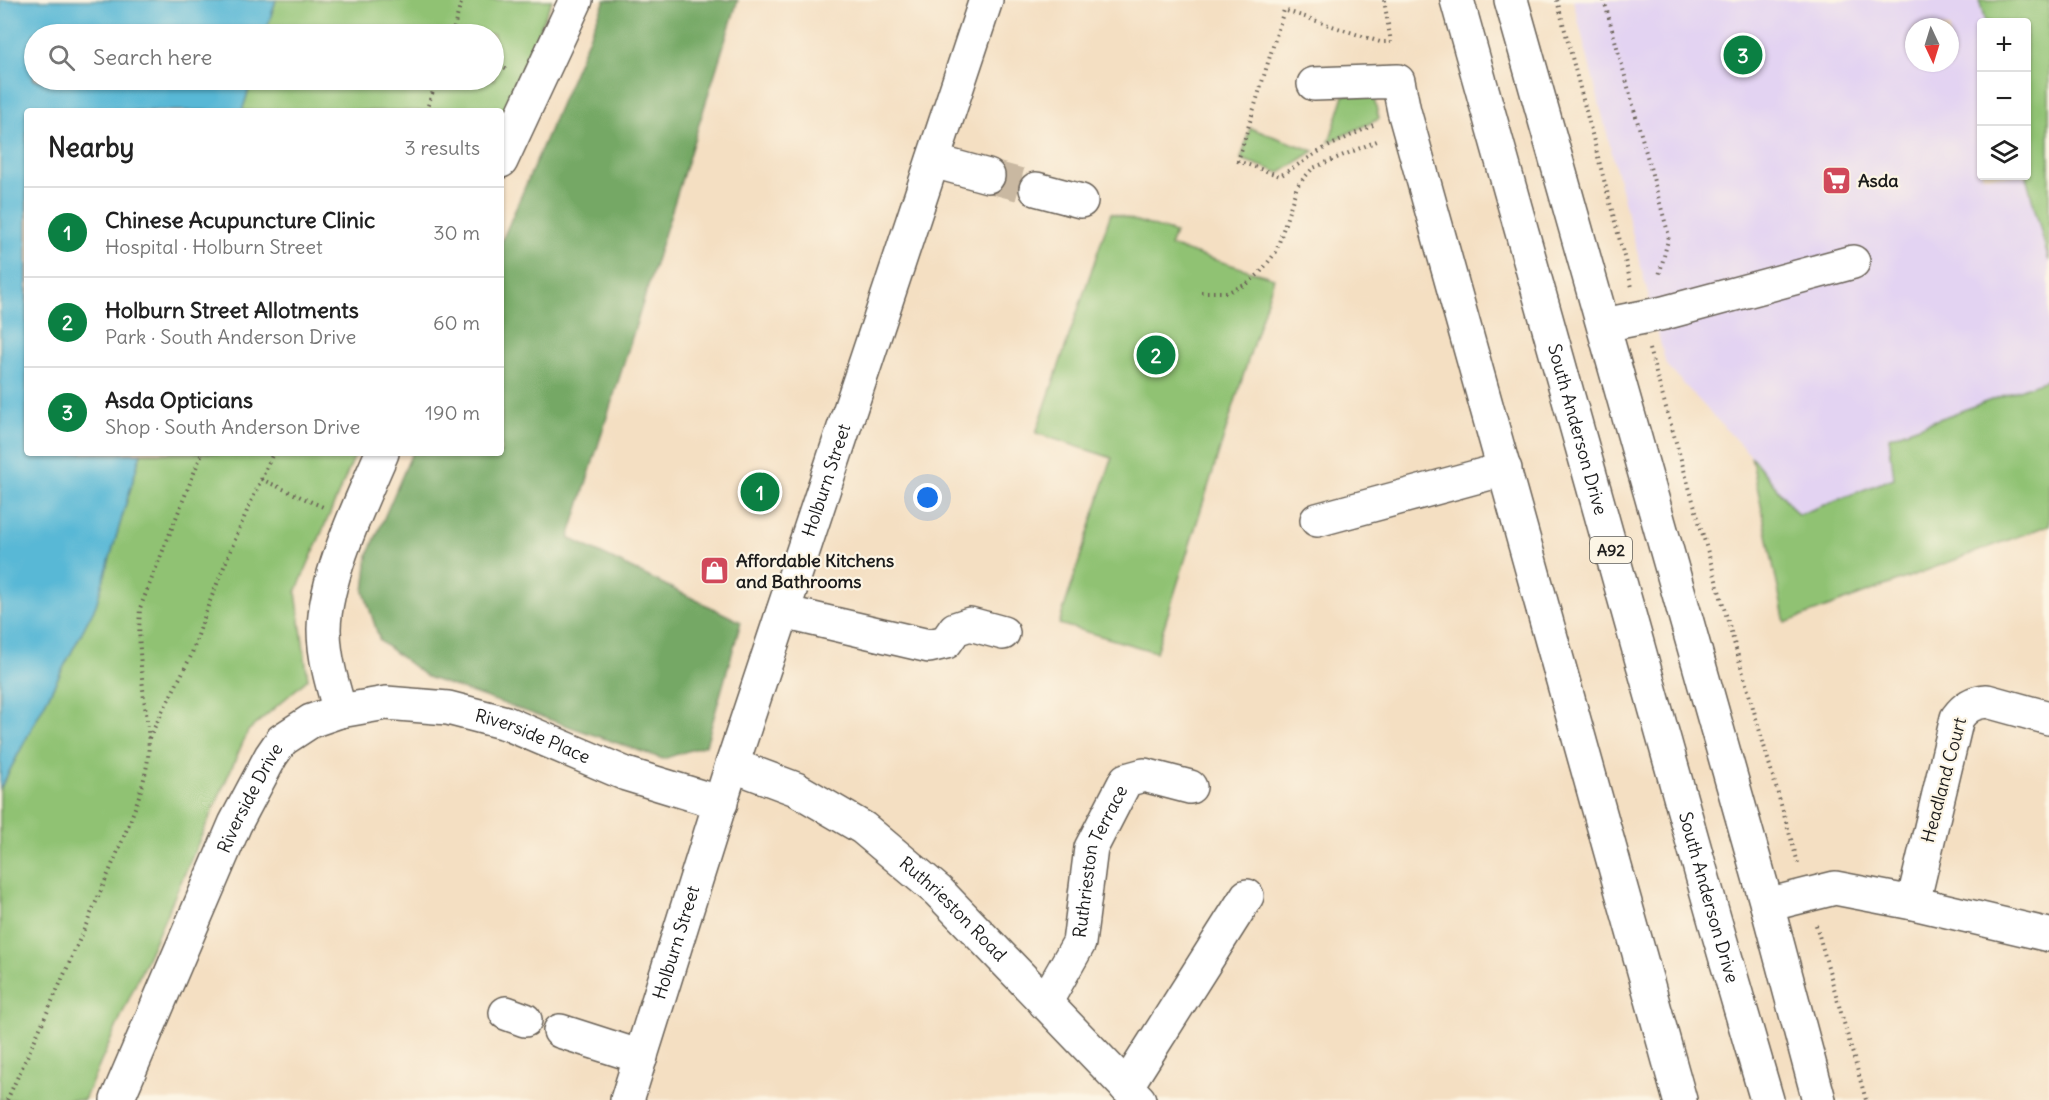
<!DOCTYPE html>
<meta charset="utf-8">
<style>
body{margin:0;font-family:Delius,sans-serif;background:#f6f6f6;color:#222}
.controls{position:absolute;right:18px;top:18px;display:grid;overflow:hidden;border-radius:6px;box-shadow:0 2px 4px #0004}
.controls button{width:54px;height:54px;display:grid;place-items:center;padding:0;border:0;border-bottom:2px solid #e0e0e0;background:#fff;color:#222;font:30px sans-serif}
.compass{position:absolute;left:1905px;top:18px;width:54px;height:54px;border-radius:50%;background:#fff;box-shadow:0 2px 4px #0004;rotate:176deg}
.you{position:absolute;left:928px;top:498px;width:21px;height:21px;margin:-15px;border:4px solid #fff;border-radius:50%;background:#1a73e8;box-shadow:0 0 0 9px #1a73e833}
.badge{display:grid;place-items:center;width:39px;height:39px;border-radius:50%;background:#0b8043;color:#fff;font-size:20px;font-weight:700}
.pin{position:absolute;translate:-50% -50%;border:3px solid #fff;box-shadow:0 2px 6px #0006}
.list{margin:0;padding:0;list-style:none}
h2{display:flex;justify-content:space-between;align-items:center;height:78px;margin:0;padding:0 24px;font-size:26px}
h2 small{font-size:20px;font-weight:400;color:#767676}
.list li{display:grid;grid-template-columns:39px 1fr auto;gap:18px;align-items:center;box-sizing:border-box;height:90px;padding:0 24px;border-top:2px solid #e0e0e0}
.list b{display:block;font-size:22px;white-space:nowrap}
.list p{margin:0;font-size:20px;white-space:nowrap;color:#767676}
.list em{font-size:20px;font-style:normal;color:#767676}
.icon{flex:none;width:33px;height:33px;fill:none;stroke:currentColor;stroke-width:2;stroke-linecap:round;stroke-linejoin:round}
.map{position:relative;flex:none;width:2049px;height:1100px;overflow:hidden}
.search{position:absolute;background:#fff;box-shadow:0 2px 4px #0004;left:24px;top:24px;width:480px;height:66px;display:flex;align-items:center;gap:15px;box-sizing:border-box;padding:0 21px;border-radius:33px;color:#767676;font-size:22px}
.panel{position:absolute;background:#fff;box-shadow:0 2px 4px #0004;left:24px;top:108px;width:480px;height:348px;border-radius:6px}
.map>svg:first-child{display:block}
.built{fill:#e3d3f2;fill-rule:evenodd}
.green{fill:#90c273;stroke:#566f48;stroke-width:1.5}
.forest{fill:#74a865;stroke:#486240;stroke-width:1.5}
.water{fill:#58b8d6;stroke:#3a6a79;stroke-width:1.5}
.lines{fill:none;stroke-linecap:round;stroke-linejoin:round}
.minor-tunnel{stroke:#c9b8a1;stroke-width:33;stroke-dasharray:33 16;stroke-linecap:butt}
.minor-casing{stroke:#686056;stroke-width:36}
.major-casing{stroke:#686056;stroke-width:36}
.path{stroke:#686056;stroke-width:4;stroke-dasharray:1.5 4.5;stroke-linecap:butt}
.minor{stroke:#fff;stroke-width:33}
.major{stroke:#fff;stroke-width:33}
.labels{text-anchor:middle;stroke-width:4.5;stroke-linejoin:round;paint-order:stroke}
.shield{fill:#fcf5e5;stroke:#5f5d58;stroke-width:1.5}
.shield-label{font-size:16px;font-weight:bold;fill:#1c1c1c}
.poi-label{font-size:18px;font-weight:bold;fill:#1c1c1c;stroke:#fcf5e5;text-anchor:start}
.street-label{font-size:18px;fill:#1c1c1c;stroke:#fcf5e5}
</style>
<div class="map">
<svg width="2049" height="1100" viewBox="0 0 2049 1100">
<rect width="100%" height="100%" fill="#fcf5e5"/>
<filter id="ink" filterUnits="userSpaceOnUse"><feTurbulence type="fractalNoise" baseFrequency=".0167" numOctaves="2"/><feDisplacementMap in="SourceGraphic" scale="12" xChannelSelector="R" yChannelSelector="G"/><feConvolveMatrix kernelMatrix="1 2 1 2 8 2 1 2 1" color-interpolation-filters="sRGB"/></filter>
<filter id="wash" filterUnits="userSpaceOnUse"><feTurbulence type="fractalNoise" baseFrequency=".008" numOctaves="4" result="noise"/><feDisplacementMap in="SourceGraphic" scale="24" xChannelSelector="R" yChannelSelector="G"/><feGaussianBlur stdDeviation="1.35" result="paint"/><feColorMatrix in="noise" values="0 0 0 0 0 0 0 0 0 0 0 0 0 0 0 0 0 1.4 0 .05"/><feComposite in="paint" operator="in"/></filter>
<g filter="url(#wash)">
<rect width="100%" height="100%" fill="#f4dfc2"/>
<path class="built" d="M1573,0H1979L1985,22H1982V176H2026L2049,261V379L1890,437L1895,478L1798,515L1751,456L1666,365ZM1914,27H1950V63H1914Z"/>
<g class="green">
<path d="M276,0H552L501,118V111H242L252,80H494V34H265Z"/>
<path d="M1979,0H2049V261L2026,176V22H1985Z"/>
<path d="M1373,94L1379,119L1329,142L1344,95Z"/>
<path d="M1250,128L1314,151L1280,173L1241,159Z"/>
<path d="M1111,213L1175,233L1170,246L1274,278L1156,652L1059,624L1112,458L1036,433Z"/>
<path d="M2049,379V525L1785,623L1751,456L1798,515L1894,478L1889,437Z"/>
<path d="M141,453H356L296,592L308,679L248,731L84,1100H0V789L96,605Z"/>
</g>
<path class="forest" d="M605,0H738L569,538L741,622L706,745L663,759L427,677L380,641L364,592L368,555L412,453H501V243Z"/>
<path class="water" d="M0,0H276L265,34H34V80H252L242,111H27V453H141L96,605L0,789Z"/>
</g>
<g filter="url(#ink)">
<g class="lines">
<path class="minor-tunnel" d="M988,176L1036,189"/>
<defs>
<g id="minor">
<path d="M1314,84L1398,81L1404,111L1680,1100"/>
<path d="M501,161L576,0"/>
<path d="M933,161L988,176"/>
<path d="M1036,189L1081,201"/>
<path d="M1604,325L1664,313L1853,262"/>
<path d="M1317,520L1505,469"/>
<path d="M783,612L929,646L946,642L955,629L970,624L1003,633"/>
<path d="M340,711C332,684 324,657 324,629C325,576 361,502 382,453"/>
<path id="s1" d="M732,765L796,789L863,828L938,891L1139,1100"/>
<path d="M1913,903L1957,718C1965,707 1973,702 1987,701L2049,718"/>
<path d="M1767,905L1835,888L1913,903L2049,935"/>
<path id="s2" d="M1045,1003L1079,943L1091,848L1126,780L1144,775L1190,787"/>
<path d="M506,1013L525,1020"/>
<path d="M560,1031L641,1057"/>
<path d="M1126,1087L1247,896"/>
<path id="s3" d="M117,1100L235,824L271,756L282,740L311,721L340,711L386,703L448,708L506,723L626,774L721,803"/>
<path id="s4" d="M627,1100L732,765L986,0"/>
</g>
<g id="major">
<path id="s5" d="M1457,0L1714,918L1767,1100"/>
<path d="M1511,0L1767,905L1819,1100"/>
</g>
</defs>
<use href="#minor" class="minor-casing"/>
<use href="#major" class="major-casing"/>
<g class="path">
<path d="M1384,0L1391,42"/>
<path d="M1557,0L1632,287"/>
<path d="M1604,0L1669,236L1659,276"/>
<path d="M452,34L462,0"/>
<path d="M494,63L509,70"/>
<path d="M426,111L437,80"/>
<path d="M1373,125L1323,149L1280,176L1238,161L1284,10L1380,42H1391"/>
<path d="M1201,292H1228L1247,284L1259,274L1276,252L1297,186L1313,168L1377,141"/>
<path d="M1649,349L1798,863"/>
<path d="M261,479L323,507"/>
<path d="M149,738L191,656L208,606L243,520L273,453"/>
<path d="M1816,925L1866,1100"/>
<path d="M7,1100C41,1027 74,953 106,879C120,846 144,793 148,758C150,739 147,719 144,699C141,668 138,639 140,608L202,453"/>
</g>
<use href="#minor" class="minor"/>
<use href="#major" class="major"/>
</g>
</g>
<defs>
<symbol id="supermarket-square" viewBox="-11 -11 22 22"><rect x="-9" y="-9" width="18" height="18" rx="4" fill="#d1495b" stroke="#fcf5e5"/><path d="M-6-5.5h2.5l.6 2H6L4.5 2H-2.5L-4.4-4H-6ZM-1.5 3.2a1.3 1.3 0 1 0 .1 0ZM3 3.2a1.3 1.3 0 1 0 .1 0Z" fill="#fff"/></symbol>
<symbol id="shop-square" viewBox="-11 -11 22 22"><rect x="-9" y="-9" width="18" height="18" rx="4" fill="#d1495b" stroke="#fcf5e5"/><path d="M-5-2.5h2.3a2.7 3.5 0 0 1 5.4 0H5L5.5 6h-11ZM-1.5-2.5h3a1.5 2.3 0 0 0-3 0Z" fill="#fff"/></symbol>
</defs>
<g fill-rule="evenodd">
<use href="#supermarket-square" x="1820" y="164" width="33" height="33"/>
<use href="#shop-square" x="698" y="554" width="33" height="33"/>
</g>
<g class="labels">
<rect class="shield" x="1590" y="537" width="42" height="26" rx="4.5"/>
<g class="shield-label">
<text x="1611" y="556">A92</text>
</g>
<g class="poi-label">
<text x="1858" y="187">Asda</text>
<text x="736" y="567">Affordable Kitchens<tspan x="736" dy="21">and Bathrooms</tspan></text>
</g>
<g class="street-label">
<text dy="6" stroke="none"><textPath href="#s5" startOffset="446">South Anderson Drive</textPath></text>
<text dy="6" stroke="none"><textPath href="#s4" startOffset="651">Holburn Street</textPath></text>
<text dy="6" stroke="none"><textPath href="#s3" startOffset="660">Riverside Place</textPath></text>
<text transform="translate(1944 780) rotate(-75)" y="6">Headland Court</text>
<text dy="6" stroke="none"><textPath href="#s3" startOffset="330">Riverside Drive</textPath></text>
<text dy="6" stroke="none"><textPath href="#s2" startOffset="154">Ruthrieston Terrace</textPath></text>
<text dy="6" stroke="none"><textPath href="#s5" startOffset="932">South Anderson Drive</textPath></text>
<text dy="6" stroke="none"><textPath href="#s1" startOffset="267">Ruthrieston Road</textPath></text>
<text dy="6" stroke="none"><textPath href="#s4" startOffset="165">Holburn Street</textPath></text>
</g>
</g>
</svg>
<div class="controls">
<button>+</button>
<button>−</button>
<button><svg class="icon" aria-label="layers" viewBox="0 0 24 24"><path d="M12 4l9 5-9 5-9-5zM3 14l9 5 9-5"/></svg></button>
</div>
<svg class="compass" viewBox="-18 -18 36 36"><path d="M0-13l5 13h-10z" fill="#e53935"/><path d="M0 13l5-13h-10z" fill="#767676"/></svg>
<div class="you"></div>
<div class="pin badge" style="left:760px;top:492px">1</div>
<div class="pin badge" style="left:1156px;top:355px">2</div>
<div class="pin badge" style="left:1743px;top:55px">3</div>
<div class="search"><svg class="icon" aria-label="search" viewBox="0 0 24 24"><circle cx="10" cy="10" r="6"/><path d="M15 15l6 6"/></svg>Search here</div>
<section class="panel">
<h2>Nearby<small>3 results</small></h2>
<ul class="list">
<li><span class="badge">1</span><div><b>Chinese Acupuncture Clinic</b><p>Hospital · Holburn Street</p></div><em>30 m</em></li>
<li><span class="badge">2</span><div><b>Holburn Street Allotments</b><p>Park · South Anderson Drive</p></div><em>60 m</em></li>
<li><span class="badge">3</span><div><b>Asda Opticians</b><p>Shop · South Anderson Drive</p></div><em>190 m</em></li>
</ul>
</section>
</div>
